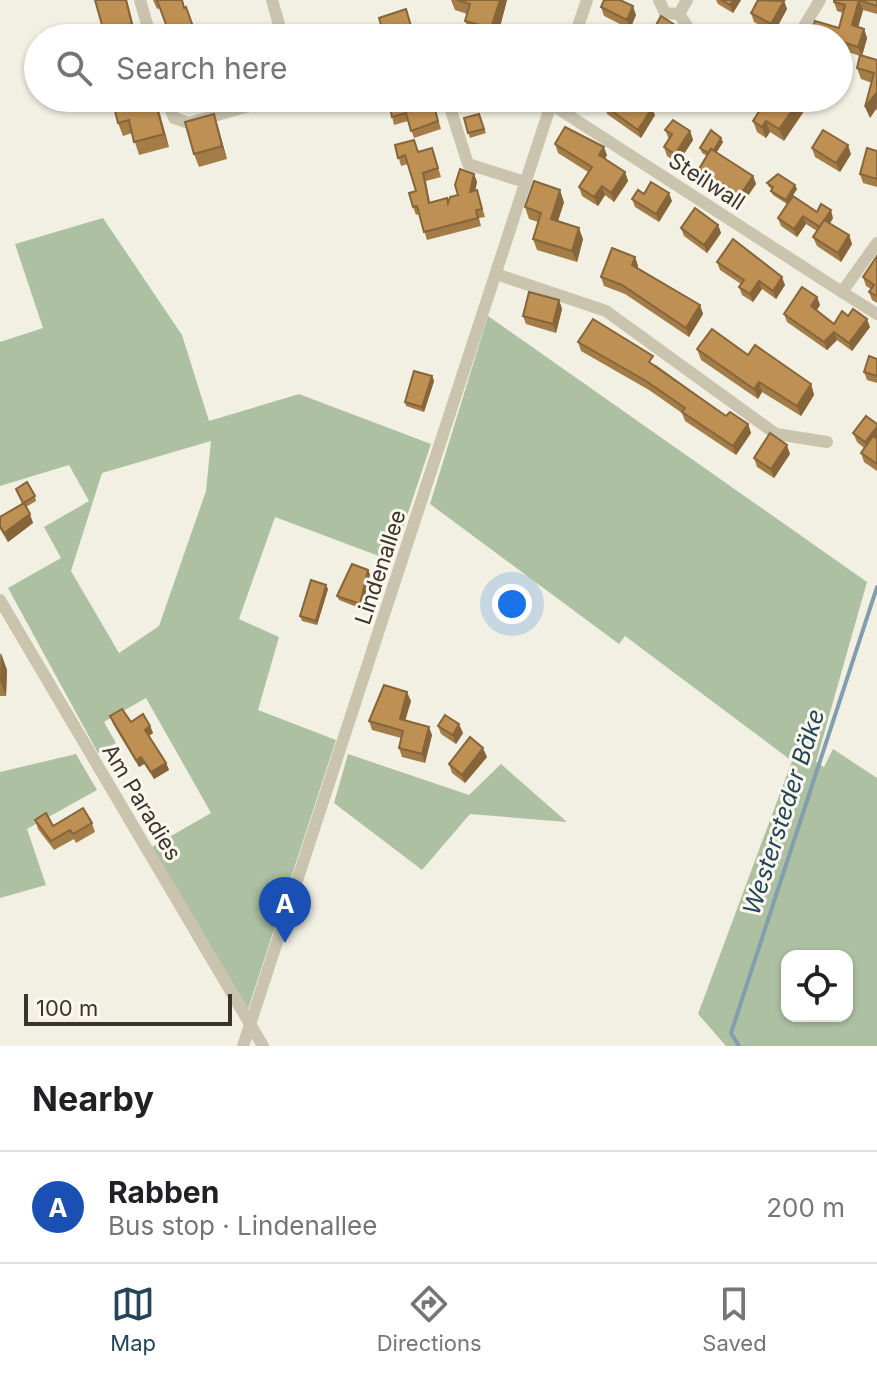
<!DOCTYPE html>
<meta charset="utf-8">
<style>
body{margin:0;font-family:Inter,sans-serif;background:#f2f2f2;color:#202124}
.controls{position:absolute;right:24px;bottom:24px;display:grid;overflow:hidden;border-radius:16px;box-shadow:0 2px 6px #0004}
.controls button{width:72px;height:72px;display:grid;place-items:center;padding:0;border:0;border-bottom:2px solid #e0e0e0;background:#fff;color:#202124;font:40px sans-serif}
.scale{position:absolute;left:24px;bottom:20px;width:208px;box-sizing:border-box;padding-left:8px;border:4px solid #39342c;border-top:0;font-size:22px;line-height:28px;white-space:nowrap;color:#39342c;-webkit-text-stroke:6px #faf8ee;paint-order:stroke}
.you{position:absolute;left:512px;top:604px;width:28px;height:28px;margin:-20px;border:6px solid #fff;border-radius:50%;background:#1a73e8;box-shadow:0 0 0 12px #1a73e833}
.badge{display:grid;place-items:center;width:52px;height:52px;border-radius:50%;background:#234459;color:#fff;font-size:26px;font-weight:700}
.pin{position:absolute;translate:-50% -66px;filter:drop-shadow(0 2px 4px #0008)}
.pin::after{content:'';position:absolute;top:42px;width:28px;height:24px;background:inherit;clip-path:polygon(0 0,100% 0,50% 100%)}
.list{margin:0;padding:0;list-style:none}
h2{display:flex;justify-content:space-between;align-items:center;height:104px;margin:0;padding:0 32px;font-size:34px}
h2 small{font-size:26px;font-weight:400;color:#757577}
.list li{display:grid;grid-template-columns:52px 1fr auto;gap:24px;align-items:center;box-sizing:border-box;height:112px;padding:0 32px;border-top:2px solid #e0e0e0}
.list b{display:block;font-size:30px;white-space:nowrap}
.list p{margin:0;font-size:26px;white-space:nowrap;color:#757577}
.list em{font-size:26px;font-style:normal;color:#757577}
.icon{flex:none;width:44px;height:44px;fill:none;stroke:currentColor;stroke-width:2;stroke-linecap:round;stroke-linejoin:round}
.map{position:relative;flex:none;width:877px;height:1046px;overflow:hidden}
.search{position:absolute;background:#fff;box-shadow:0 2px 6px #0004;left:24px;right:24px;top:24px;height:88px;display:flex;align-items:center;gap:20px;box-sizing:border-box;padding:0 28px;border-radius:44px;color:#757577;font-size:30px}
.sheet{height:216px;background:#fff}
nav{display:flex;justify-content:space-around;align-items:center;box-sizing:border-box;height:112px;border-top:2px solid #e0e0e0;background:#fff;font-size:22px;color:#757577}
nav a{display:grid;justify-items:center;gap:4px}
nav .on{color:#234459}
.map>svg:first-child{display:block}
.green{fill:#adc1a2;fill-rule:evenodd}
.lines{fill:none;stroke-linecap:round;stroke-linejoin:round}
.stream{stroke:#829eae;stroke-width:4}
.street{stroke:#cac4ae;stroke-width:12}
.wall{fill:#a47c47}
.shaded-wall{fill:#86653a}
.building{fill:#bf9053;stroke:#86653a;stroke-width:2}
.labels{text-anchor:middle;stroke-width:6;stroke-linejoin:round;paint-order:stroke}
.street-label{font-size:22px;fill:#39342c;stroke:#faf8ee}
.water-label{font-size:24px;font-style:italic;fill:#234459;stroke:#faf8ee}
</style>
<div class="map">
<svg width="877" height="1046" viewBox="0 0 877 1046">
<rect width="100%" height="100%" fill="#f2f0e2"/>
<g class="green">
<path d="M103,218L182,335L209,421L299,394L431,444L392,561L275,517L239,619L279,637L258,710L336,740L248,1009L152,847L211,813L146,698L104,722L116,743L98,753L8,588L61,558L44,527L89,501L69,465L0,486V342L43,328L15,244ZM211,441L206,491L159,626L119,653L71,571L102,473Z"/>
<path d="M488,316L867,582L816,762L824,767L833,749L877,778V1046H726L698,1014L792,761L625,636L619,644L430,504ZM787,956H847V1016H787Z"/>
<path d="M76,754L97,790L27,829L46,885L0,898V772Z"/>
<path d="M348,754L469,795L501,764L567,822L470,814L422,870L334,803Z"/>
</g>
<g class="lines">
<path class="stream" d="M739,1046L731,1033L877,587"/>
<g class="street">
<path d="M140,0L151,38"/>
<path d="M272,0L283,38"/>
<path d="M659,0L665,13L679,14"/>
<path d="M679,14L689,29L705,38"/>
<path d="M679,14L687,0"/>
<path d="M574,38L587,0"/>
<path d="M797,38L820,0"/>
<path d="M166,98L174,118L189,123L277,98"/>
<path d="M447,98L468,164L525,182"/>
<path d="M551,104L842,292L877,243"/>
<path d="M496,274L606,311L776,434L827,442"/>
<path d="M842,292L877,314"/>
<path d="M0,600L263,1046"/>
<path d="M243,1046L553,98"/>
</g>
</g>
<g class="wall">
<path d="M95,0H127L136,35L126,38H106Z"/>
<path d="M153,0H183L157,9Z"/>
<path d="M451,0H507L497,38H486L470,33L465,21L467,14L455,10Z"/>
<path d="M716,0H741L733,13L718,4Z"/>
<path d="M877,0V14L863,10L858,27L864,29L867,38L862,56L877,60V111L876,109L870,118L872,83L861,79L857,68L860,56L842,50L839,59V28L843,13L837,11L834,2Z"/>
<path d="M784,1L787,9L774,33L754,22L751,13Z"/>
<path d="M626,3L636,15L630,29L604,16L601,7Z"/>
<path d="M406,9L415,38H385Z"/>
<path d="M137,98L140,105L155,101L169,147L139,155L132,133L123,136L118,123Z"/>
<path d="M388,98H408L411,107L433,101L441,129L414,138L408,121L394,125Z"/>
<path d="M491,98H516L513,108L492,101Z"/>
<path d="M605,106L655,115L641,138L607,114Z"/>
<path d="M771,107L784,141L770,132L766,138L757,132L753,121Z"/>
<path d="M214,114L227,159L199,167L194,154Z"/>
<path d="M479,114L486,133L470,138L464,118Z"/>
<path d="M665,130L690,131L693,140L678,163L667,156L664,147L669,139Z"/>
<path d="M723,142L716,153L753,176L756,184L743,203L702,177L699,169L707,156L702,153L700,148Z"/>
<path d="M555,144L607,155L605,159L625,172L628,181L614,202L605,195L598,206L582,196L579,187L588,172L558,153Z"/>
<path d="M395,145L418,152L432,148L441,177L426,181L430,203H448L458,195L474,174L477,182L475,191L477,190L485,217L479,218L481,226L427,240L419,214L416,215L413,207L416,191L408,164L401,166Z"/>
<path d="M812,148L851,154L840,172L815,157Z"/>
<path d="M877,151V187L863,183L860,174Z"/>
<path d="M767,183L795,185L797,189L790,200L833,218L830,223L849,235L852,244L841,262L817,246L813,237L817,231L806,224L797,237L781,226L778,218L787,204L773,195L771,191L772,189L769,187Z"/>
<path d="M644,194L672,201L659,222L635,207L632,199Z"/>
<path d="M564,202L558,221L583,239L577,262L537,250L533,239L538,222L529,219L525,207Z"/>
<path d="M718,225L721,233L707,253L684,236L681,228Z"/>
<path d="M877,256V303L872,300L869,292L871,289L866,286L863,277Z"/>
<path d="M635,257L638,266V268L700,305L703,314L689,337L625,294L604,286L601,277Z"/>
<path d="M717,262L785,285L776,299L762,289L753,302L742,295L739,287L741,284L720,270Z"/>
<path d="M817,297L820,305L817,310L834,324L848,316L870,327L852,351L837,340L827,350L787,322L784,314Z"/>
<path d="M559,300L562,309L556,333L526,324L523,316Z"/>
<path d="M578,342L656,365L726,416L748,424L751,433L736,455L685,421L682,413L649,390L581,351Z"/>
<path d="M697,349L748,355L811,384L814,395L801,416L762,392L758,399L701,360Z"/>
<path d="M877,359V383L867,380L864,372Z"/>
<path d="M432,376L434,381L424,412L406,406L405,402Z"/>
<path d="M877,424V471L864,462L861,453L864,448L857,442L853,433Z"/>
<path d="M790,454L774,478L757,467L754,458Z"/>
<path d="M16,489L35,496L36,501L26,507L33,523L8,542L0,529V517L23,504Z"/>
<path d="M370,574L362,609L339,600L337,596Z"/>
<path d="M328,589L317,625L302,621L300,616Z"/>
<path d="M0,653L7,670L6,696H0Z"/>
<path d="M411,701L405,720L432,735L425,763L402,757L399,748L401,738L372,730L369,721Z"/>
<path d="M110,716L150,726L153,733L149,736L166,763L169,770L154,779L144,764L139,767L113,724Z"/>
<path d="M438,726L463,733L456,744L441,734Z"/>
<path d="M487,757L465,783L452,773L449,764Z"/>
<path d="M35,820L53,826L92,823L95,832L76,843L74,839L54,850L38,829Z"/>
</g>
<g class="shaded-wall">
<path d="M500,0H507L497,38H495L491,28Z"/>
<path d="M733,0H741L733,13L730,5Z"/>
<path d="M859,0L863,10L856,35L852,25Z"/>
<path d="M784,1L787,9L774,33L771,24Z"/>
<path d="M633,6L636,15L630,29L627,20Z"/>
<path d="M864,29L867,38L862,56L858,47Z"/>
<path d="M839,42L842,50L839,59Z"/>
<path d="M877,92V108L876,107V109L870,118L865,107Z"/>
<path d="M511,98H516L513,108L510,100Z"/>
<path d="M801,98H813L784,141L779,129Z"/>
<path d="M155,101L160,114L169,147L164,134Z"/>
<path d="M652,108L655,115L641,138L638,130Z"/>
<path d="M214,114L218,127L227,159L222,146Z"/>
<path d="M766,121L770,132L766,138L762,127Z"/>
<path d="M690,131L693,140L678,163L675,154Z"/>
<path d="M721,138L723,142L712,160L711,155Z"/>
<path d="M848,145L851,154L840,172L836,163Z"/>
<path d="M604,147L607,155L602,164L599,155Z"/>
<path d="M625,172L628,181L614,202L611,193Z"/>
<path d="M474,174L477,182L473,200L470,192Z"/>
<path d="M753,176L756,184L743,203L740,195Z"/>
<path d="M795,185L797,189L787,204L786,200Z"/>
<path d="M602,186L605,195L598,206L594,197Z"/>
<path d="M560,190L564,202L555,230L551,219Z"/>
<path d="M669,193L672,201L659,222L656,214Z"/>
<path d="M831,210L833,218L823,235L820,227Z"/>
<path d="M803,216L806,224L797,237L794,229Z"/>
<path d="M718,225L721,233L707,253L704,245Z"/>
<path d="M579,228L583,239L577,262L572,251Z"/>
<path d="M849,235L852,244L841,262L838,253Z"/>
<path d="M635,257L638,266L636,273L632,265Z"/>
<path d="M782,277L785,285L776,299L773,291Z"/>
<path d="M759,281L762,289L753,302L750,294Z"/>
<path d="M817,297L820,305L814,314L811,306Z"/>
<path d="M559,300L562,309L556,333L553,324Z"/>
<path d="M700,305L703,314L689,337L686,328Z"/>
<path d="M867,319L870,327L852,351L849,343Z"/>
<path d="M834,332L837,340L827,350L824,342Z"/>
<path d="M432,376L434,381L424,412L422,407Z"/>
<path d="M759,382L762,392L758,399L754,389Z"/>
<path d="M811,384L814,395L801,416L797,406Z"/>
<path d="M748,424L751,433L736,455L733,446Z"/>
<path d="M877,427V440L868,451L865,442Z"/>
<path d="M787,445L790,454L774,478L771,469Z"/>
<path d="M30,514L33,523L8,542L4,533Z"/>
<path d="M368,570L370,574L362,609L360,604Z"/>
<path d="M326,585L328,589L317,625L316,621Z"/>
<path d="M1,653L7,670L6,696L0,680Z"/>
<path d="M407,692L411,701L403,728L400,719Z"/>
<path d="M459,724L463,733L456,744L453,735Z"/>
<path d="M150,726L153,733L147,737L145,730Z"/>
<path d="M429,727L432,735L425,763L422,754Z"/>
<path d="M483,748L487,757L465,783L462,775Z"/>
<path d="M141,757L144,764L139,767L136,760Z"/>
<path d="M166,763L169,770L154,779L151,772Z"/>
</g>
<g class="building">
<path d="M95,0H126L132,24L104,32Z"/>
<path d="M157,0H182L184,8L186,7L197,38H171Z"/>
<path d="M457,0H500L491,28L465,21L470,4Z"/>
<path d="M604,0H620L633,6L627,20L601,7Z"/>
<path d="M722,0H733L730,5Z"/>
<path d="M758,0L784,1L771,24L751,13Z"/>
<path d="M834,0H877V6L859,0L852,25L864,29L858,47L839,41V38H808L815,21L839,28L845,5L834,2Z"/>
<path d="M406,9L413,33L397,38H385L379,18Z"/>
<path d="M661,16L695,38H649Z"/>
<path d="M860,55L877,60V92L865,107L874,73L857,68Z"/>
<path d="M117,98H137L139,105L155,101L164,134L134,142L129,120L118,123L112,99Z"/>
<path d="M388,98H408L410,107L433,101L438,121L411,131L406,113L392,117Z"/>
<path d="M610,98H636L652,108L638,130L605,106Z"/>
<path d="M777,98H801L779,129L766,121L762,127L753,121L765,102L771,107Z"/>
<path d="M214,114L222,146L194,154L185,122Z"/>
<path d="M479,114L484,129L468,133L464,118Z"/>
<path d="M673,120L690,131L675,154L664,147L672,134L665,130Z"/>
<path d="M565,127L604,147L599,155L625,172L611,193L602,186L594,197L579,187L592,167L555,144Z"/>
<path d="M711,130L721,138L713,151L711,149L708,153L700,148Z"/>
<path d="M823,130L848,145L836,163L812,148Z"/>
<path d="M414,140L418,152L432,148L438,168L423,173L429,203L447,198L448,203L450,197L458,195L455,185L460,169L474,174L470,192L477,190L482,209L476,210L478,218L424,232L417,206L413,207L409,193L416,191L405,155L398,158L395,145Z"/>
<path d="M867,148L877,151V179L860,174Z"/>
<path d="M711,149L753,176L740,195L699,169Z"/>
<path d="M778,174L795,185L786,200L771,191L773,187L767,183Z"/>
<path d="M534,181L560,190L551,219L579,228L572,251L533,239L541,213L525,207Z"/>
<path d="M651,182L669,193L656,214L632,199L638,190L644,194Z"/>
<path d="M793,196L817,212L821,204L831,210L820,227L803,216L794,229L778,218Z"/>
<path d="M695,208L718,225L704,245L681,228Z"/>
<path d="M824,220L849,235L838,253L813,237Z"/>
<path d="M733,239L782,277L773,291L759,281L750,294L739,287L744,280L717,262Z"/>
<path d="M612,248L635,257L632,265L700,305L686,328L622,285L601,277Z"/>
<path d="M877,256V296L869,292L874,285L863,277Z"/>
<path d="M802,287L817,297L811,306L834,324L842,311L848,316L853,309L867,319L849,343L834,332L824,342L784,314Z"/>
<path d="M529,292L559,300L553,324L523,316Z"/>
<path d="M593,319L653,356L649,362L726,416L730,412L748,424L733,446L682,412L685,408L646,381L578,342Z"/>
<path d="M712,329L748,355L755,345L811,384L797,406L759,382L754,389L697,349Z"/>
<path d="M869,356L877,359V376L864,372Z"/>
<path d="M414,371L432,376L422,407L405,402Z"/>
<path d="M866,416L877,424V427L865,442L853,433Z"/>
<path d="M770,433L787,445L771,469L754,458Z"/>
<path d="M873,436L877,439V464L861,453Z"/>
<path d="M27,482L35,496L23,503L16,489Z"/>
<path d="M24,503L30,514L4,533L0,526V517Z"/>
<path d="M352,564L368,570L360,604L337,596Z"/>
<path d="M311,580L326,585L316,621L300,616Z"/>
<path d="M384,685L407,692L400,719L429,727L422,754L399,748L403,731L369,721Z"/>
<path d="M122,709L131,722L143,714L150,726L145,730L166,763L151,772L141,757L136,760L110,716Z"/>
<path d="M445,715L459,724L453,735L438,726Z"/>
<path d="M470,737L483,748L462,775L449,764Z"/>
<path d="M83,808L92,823L73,834L70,830L51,841L35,820L46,813L53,826Z"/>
</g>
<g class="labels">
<g class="street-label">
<text transform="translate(707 181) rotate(33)" y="8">Steilwall</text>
<text transform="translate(380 567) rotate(-72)" y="8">Lindenallee</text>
<text transform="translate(142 802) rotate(59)" y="8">Am Paradies</text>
</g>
<g class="water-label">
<text transform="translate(784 812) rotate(-72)" y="8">Westersteder Bäke</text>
</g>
</g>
</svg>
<div class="controls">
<button><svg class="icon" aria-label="locate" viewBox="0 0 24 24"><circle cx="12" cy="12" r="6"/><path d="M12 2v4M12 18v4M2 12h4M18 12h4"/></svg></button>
</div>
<div class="scale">100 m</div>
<div class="you"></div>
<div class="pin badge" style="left:285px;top:943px;background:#1a4fb4">A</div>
<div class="search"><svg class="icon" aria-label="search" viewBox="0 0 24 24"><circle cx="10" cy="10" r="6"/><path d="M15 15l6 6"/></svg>Search here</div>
</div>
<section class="sheet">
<h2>Nearby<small></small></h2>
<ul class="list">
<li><span class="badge" style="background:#1a4fb4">A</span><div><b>Rabben</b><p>Bus stop · Lindenallee</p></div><em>200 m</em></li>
</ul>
</section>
<nav>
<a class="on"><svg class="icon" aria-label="map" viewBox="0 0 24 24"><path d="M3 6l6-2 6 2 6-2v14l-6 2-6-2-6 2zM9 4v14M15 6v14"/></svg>Map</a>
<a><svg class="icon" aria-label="directions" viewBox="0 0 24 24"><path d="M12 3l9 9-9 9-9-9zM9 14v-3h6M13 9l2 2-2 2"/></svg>Directions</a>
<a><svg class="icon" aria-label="saved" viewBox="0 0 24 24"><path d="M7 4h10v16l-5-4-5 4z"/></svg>Saved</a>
</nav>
